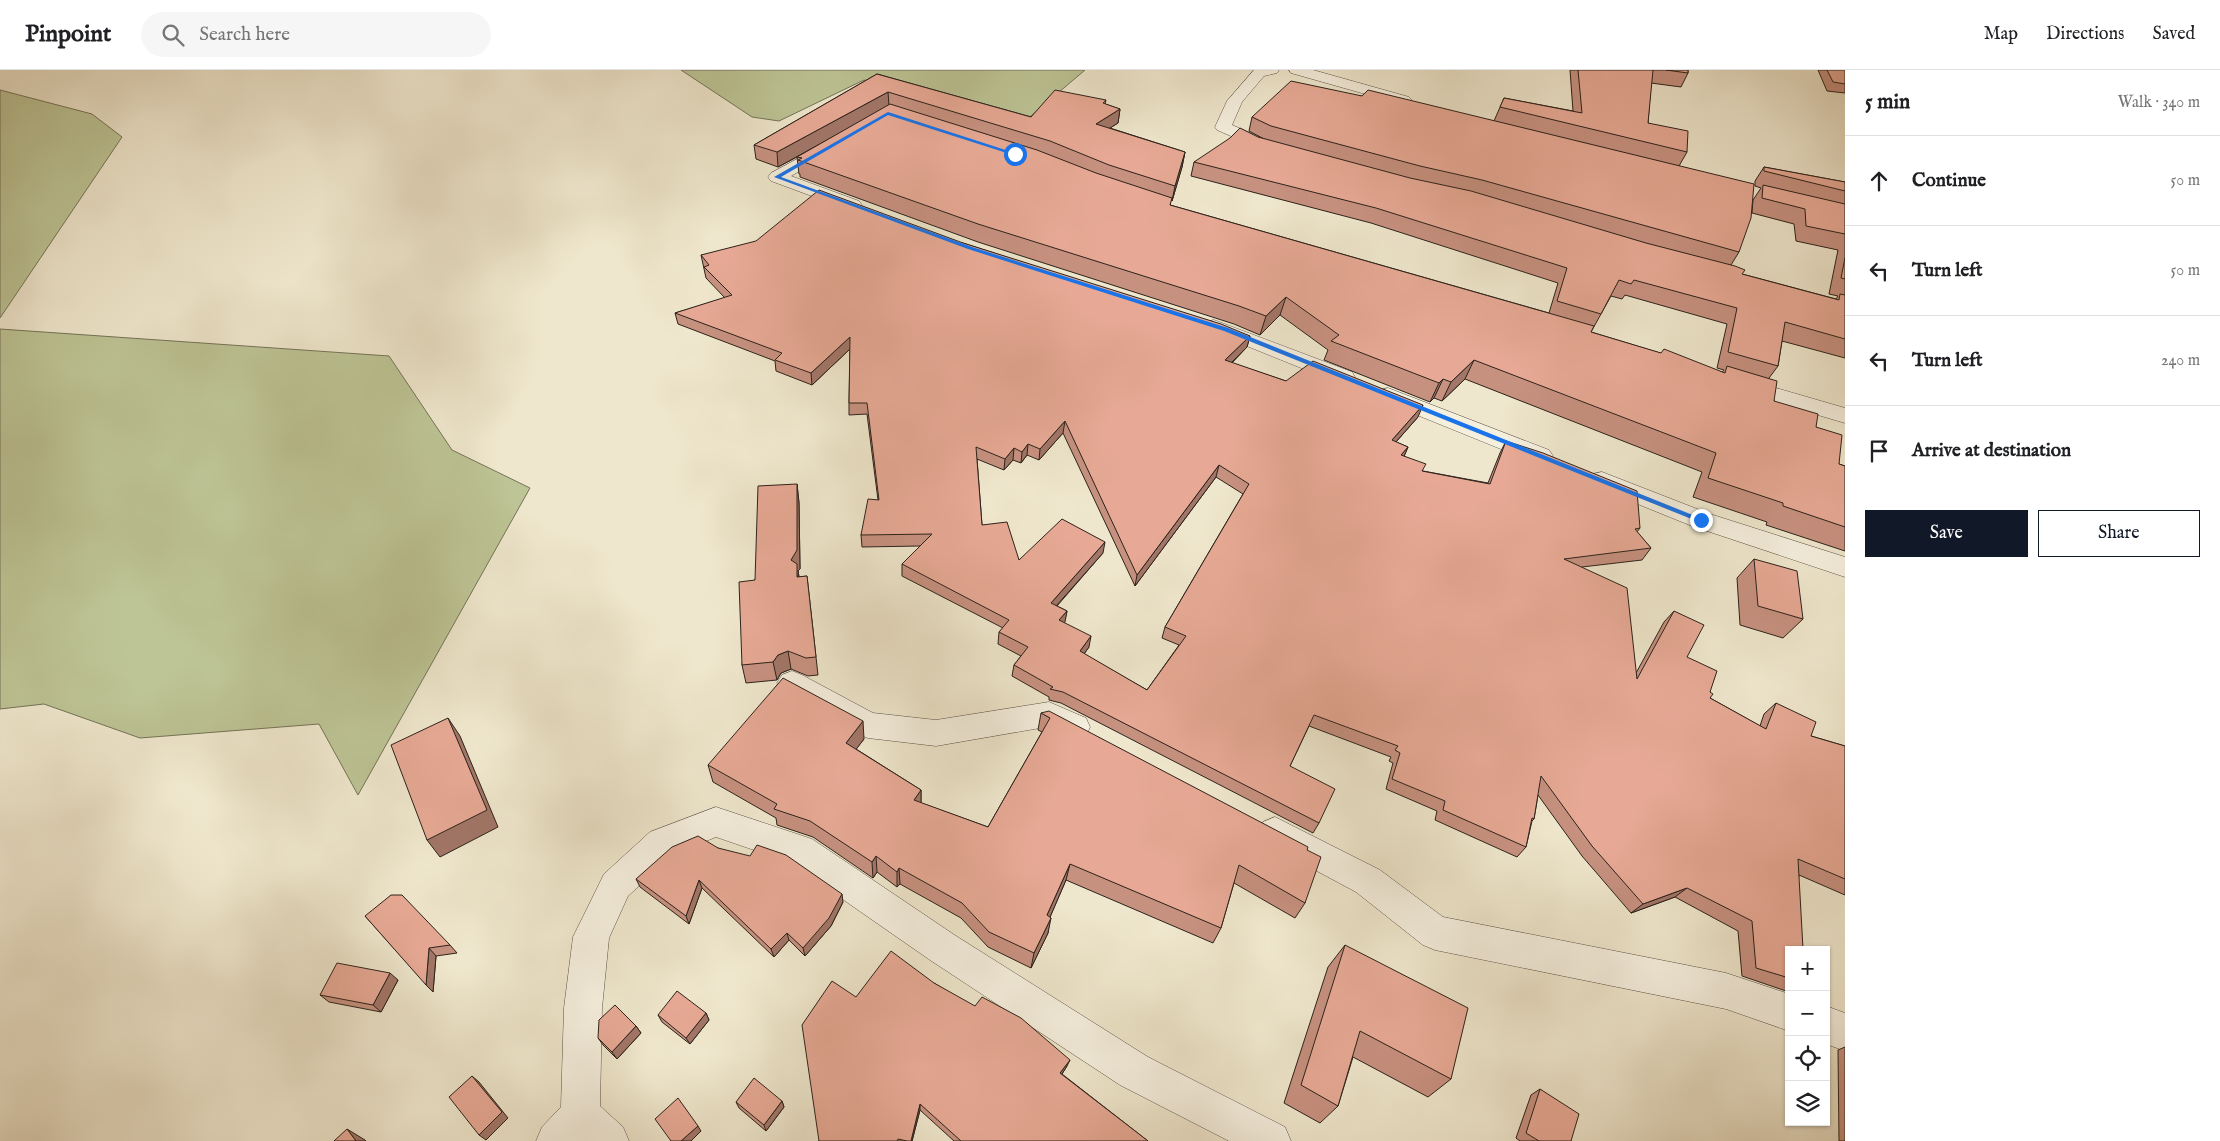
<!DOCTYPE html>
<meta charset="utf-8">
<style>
body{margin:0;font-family:"IM FELL English",serif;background:#f6f6f6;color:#202124}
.controls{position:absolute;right:15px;bottom:15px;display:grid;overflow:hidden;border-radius:0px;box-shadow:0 1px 4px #0004}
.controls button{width:45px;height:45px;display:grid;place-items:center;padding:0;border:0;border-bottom:1px solid #e0e0e0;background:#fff;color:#202124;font:25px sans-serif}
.stop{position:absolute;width:15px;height:15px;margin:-11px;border:4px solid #1a73e8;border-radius:50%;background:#fff}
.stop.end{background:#1a73e8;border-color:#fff;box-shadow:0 1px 5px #0008}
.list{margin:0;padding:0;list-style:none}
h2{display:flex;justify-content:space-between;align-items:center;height:65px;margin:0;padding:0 20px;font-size:21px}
h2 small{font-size:16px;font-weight:400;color:#757577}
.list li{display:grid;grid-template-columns:32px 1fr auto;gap:15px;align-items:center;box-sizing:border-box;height:90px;padding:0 20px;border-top:1px solid #e0e0e0}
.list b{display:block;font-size:19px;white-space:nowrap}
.list em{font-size:16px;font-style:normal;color:#757577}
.actions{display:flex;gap:10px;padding:15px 20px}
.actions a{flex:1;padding:11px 0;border:1px solid #111827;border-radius:0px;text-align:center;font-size:18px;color:#111827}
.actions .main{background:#111827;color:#fff}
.icon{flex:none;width:28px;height:28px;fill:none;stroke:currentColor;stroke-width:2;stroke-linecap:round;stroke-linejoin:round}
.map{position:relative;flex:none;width:1845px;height:1071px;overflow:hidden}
header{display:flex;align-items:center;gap:30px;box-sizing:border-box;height:70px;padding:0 25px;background:#fff;border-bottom:1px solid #e0e0e0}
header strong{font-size:24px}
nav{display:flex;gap:28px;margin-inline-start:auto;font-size:18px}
.search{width:350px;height:45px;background:#f6f6f6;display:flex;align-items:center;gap:12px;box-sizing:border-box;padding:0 18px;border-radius:28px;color:#757577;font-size:19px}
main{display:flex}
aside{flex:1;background:#fff}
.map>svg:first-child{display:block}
.green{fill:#bdc495;stroke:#747358}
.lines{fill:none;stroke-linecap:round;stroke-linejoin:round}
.minor-casing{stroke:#5d5348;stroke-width:1}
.minor{fill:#f5efde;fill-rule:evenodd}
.wall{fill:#c79180;stroke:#2c221b;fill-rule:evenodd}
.shaded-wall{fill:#a27668;stroke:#2c221b}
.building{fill:#e7a995;stroke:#2c221b;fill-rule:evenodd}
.route{fill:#1a73e8}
</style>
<header>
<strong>Pinpoint</strong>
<div class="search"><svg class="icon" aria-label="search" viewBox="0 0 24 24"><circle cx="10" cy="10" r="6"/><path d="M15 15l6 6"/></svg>Search here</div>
<nav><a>Map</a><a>Directions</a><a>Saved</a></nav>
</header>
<main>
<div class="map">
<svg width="1845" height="1071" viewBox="0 0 1845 1071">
<rect width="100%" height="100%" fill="#efe7cd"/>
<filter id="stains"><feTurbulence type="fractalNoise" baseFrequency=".004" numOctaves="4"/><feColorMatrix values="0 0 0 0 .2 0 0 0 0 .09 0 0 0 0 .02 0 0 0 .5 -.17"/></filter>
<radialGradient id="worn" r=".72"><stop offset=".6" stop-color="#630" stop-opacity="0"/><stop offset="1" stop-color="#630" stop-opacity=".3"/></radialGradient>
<g class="green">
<path d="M681,0H1085L1025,51L864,10L779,51L752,47Z"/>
<path d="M0,20L92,44L122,67L0,248Z"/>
<path d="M0,259L389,286L452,380L530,418L358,725L319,654L140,668L44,634L0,639Z"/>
</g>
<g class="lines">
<defs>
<g id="minor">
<path d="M1254,0H1279L1277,3L1264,6L1242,32L1232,55L1276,74L1278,78L1276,82L1270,83L1217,60L1215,57L1227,31Z"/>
<path d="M1289,0H1313L1409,27L1412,30L1409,33L1404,35L1291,3Z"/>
<path d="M829,72L835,73L837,77L835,81L791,106L859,131L862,135L859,139L853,140L847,139L771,111L768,107L771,103Z"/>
<path d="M1214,250L1352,302L1355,307L1352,312L1344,314L1336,312L1207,260L1204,256L1207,252Z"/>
<path d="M1738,307L1845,338V353L1730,319L1727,314L1730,309Z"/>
<path d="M1388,318L1549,380L1553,386L1549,392L1541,394L1533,392L1380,330L1377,325L1380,320Z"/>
<path d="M1602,402L1710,444L1845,487V507L1692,456L1593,416L1590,410L1593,404Z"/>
<path d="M792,601L802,605L873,643L936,650L1049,632L1086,648L1090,657L1086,666L1075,670L1046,657L936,676L868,668L857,664L782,621L777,613L782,605Z"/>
<path d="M716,737L812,769L956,866L1148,987L1285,1057L1291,1071H1229L1120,1015L930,890L789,792L716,767L674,784L628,826L609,868L602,938L600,1036L623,1057L629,1071H536L542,1057L561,1037L564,938L573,867L604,804L650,762Z"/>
<path d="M1275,747L1380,800L1443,847L1726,903L1789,924V961L1726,939L1435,880L1423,875L1356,822L1263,772L1259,762L1263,752Z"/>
<path d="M1826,936L1845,943V981L1826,974Z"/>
</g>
</defs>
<use href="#minor" class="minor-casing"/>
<use href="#minor" class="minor"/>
</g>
<g class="wall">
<path d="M1570,0H1688V3L1681,17L1651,13L1648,53L1687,82L1679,96L1739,182L1731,195L1742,204L1836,229L1838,226L1829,224L1838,180L1796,171L1794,154L1752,143L1753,130L1761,118L1755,116V111L1764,97L1845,112V288L1782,271L1778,296L1769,308L1774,331L1816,357L1839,394L1845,396V481L1766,455L1767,452L1693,427L1702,402L1465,309L1442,331L1434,328L1430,332L1324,290L1328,280L1280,245L1260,265L1234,254L978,172L800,107V104H799L797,87L778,97L756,89L754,75L877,4L1031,47L1106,30L1105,34L1120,39L1118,53L1110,58L1185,82L1182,97L1172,131L1171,130L1170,135L1549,243L1558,213L1371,153L1191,106L1194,92L1258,67L1266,70L1249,61L1252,47L1362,26L1494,51L1504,28L1573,41ZM1625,225L1727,254L1717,298L1724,300L1722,302L1591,262L1611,226L1622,229Z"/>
<path d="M1818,0H1845V23L1827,21Z"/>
<path d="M963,173L1250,266L1247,277L1232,293L1286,311L1418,347L1396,372L1408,377L1404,386L1423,401L1488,413L1500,383L1506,371L1640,458L1637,462L1651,478L1642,490L1582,497L1636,603L1664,552L1674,541L1687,587L1710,622V628L1760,656L1764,644L1776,633L1811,666L1845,676V825L1799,805L1789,880V922L1742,906L1738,861L1675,827L1631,843L1582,786L1538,725L1534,749L1532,751L1526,777L1517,787L1435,750L1437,741L1386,719L1393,693L1389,691L1391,687L1309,656L1290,696L1319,753L1313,763L1061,633L1049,630V627L1012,606L1014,595L1021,586L998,574L999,562L1003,558L902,506V494L920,476L862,477L861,465L878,430L867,344L849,345V333L850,279L812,315L776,301L775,291L678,254L675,243L725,228L706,208L701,185ZM1063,363L1135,516L1216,407L1243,424L1165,557L1162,568L1179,575L1147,620L1084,584L1089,577L1064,553L1067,541L1057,536L1103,483L1019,490L982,455L977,389L1004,400L1013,390L1021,393L1027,385L1039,390Z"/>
<path d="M797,414L799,433L800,499L798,501L799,507L807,506L818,605L808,606L791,599L781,603L777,610L746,613L742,595L755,510Z"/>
<path d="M1754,489L1803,549L1783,568L1740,555L1737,508Z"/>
<path d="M1041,643L1307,780L1305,833L1295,848L1234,813L1221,858L1213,873L1066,810L1050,847L1048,863L1031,898L988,877L961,848L900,814L897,817L877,802L873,808L813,767L777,755L776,748L713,712L708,695L864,669L856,679L921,720V733L988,757L1042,662L1038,660Z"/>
<path d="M718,778L843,832L831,856L805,886L789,870L774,887L702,818L689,854L640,817L636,809Z"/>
<path d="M365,846L450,875L457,883L436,886L433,922Z"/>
<path d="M1345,875L1451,1009L1428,1027L1353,987L1338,1036L1320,1053L1284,1033L1328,897Z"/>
<path d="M398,910L381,942L329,932L320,925Z"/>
<path d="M934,913L1067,996L1062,1004L1148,1071H954L920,1040L912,1071H819L856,927Z"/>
<path d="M706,943L709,950L690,974L662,952L658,945Z"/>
<path d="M636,956L641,963L617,989L603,975L598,968Z"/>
<path d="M1845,977V1071H1839L1838,980Z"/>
<path d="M1540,1019L1571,1071H1520L1516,1068L1531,1025Z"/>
<path d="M782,1031L784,1037L766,1061L739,1038L736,1032Z"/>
</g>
<g class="shaded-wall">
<path d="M888,22L889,36L778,97L777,82Z"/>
<path d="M1120,39L1118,53L1094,68L1096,54Z"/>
<path d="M1185,82L1182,97L1172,131L1175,116Z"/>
<path d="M1286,227L1280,245L1260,265L1266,246Z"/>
<path d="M1250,266L1247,277L1222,302L1225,290Z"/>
<path d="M850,267L851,278L812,315L811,303Z"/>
<path d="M1474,290L1465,309L1442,331L1451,312Z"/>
<path d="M1443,309L1434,328L1430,332L1439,313Z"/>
<path d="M1423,335L1418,347L1387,382L1392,370Z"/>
<path d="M1065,351L1063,363L1039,390L1040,379Z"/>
<path d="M1028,374L1027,385L1021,393L1022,382Z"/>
<path d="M1408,377L1403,389L1401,385Z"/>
<path d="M1014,378L1013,390L1004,400L1005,389Z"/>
<path d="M1219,395L1216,407L1135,516L1137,505Z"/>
<path d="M797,414L799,433L800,499L798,501L800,513L791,490Z"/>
<path d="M1105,472L1103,483L1049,544L1051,533Z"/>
<path d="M1067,541L1065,552L1057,562L1059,550Z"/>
<path d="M1091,566L1089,577L1078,592L1080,581Z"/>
<path d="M788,581L791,599L781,603L777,610L773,592L778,585Z"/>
<path d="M448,648L460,666L498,757L440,787L427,770Z"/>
<path d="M863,651L864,669L848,690L846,673Z"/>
<path d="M921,720V737L914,730Z"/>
<path d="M876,786L877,802L873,808L872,792Z"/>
<path d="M1070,794L1066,810L1044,861L1047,845Z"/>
<path d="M899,798L900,814L897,817V802Z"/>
<path d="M699,810L702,818L689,854L686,846Z"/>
<path d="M1687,818L1675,827L1631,843L1643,834Z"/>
<path d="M842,824L843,832L831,856L805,886L803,878Z"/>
<path d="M1051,848L1048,863L1031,898L1034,883Z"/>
<path d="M787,863L789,870L774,887L771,879Z"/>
<path d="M429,878L436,886L433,922L426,915Z"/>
<path d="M390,903L398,910L381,942L373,935Z"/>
<path d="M706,943L709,950L690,974L686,968Z"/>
<path d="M636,956L641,963L617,989L612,982Z"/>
<path d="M1070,990L1067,996L1058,1010L1060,1003Z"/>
<path d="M472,1006L479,1012L508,1048L486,1070L479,1065Z"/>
<path d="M782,1031L784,1037L766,1061L764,1055Z"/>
<path d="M920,1034V1040L912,1071H911Z"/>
<path d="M698,1056L701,1061L691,1071H681Z"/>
<path d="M347,1059L365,1070L366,1071H356Z"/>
</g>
<g class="building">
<path d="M1578,0H1653L1648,53L1688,61L1687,82L1500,37L1504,28L1582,43Z"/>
<path d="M1666,0H1688V3Z"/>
<path d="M1827,0H1845V14L1833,12Z"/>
<path d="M877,4L1031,47L1055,20L1106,30L1103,33L1120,39L1096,54L1185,82L1175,116L1109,95L1050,71L888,22L777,82L754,75Z"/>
<path d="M1291,11L1362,26L1368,20L1754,114L1751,148L1739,182L1482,110L1420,96L1271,56L1252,47Z"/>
<path d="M890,34L1037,80L1096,103L1172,128L1170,135L1594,256L1591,262L1661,283L1664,279L1725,303L1727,296L1777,311L1774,331L1818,344L1816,357L1842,365L1839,394L1845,396V457L1783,436V433L1708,408L1716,383L1474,290L1451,312L1443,309L1439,313L1331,271L1339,265L1286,227L1266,246L1239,236L978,154L798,90L802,88L797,87Z"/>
<path d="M1240,58L1258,67L1410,108L1471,121L1646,173L1735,196L1745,200L1742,204L1839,230L1840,224L1845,225V269L1785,252L1778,296L1728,282L1737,238L1634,210L1631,214L1619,210L1601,244L1557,231L1567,198L1376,138L1194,92L1230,68Z"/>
<path d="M1764,97L1845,112V121L1764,101Z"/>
<path d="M1763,115L1845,134V164L1806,156L1805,139L1762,128Z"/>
<path d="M819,120L963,173L1221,254L1250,266L1225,290L1286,311L1313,291L1423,335L1392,370L1408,377L1401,385L1426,394L1422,401L1490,414L1506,371L1543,383L1637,421L1640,458L1635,459L1651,478L1564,489L1627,518L1637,609L1674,541L1704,555L1687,587L1717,601L1710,622L1713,624L1710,628L1766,659L1776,633L1816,652L1811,666L1845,676V809L1798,789L1803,879L1805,880H1789V908L1756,898L1752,851L1687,818L1643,834L1592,776L1541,706L1534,749L1532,748L1526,777L1443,740L1445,731L1392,709L1400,683L1395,680L1398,676L1314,645L1290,696L1335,719L1319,753L1063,622L1050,619L1053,617L1014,595L1028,577L999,562L1009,550L902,494L932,464L861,465L868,429L879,430L867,333H849L850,267L811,303L775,290L782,283L675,243L732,225L704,197L709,195L701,185L756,171ZM1065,351L1137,505L1219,395L1249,414L1165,557L1186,566L1147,620L1080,581L1091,566L1059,550L1067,541L1051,533L1105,472L1062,449L1019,490L1007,452L982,455L976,377L1005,389L1014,378L1022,382L1028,374L1040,379Z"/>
<path d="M1845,188V209L1841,208Z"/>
<path d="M797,414V480L791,490L797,494V507L807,506L816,587L806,588L788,581L778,585L773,592L742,595L739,512L755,510L758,416Z"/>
<path d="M1754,489L1797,501L1803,549L1758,536Z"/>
<path d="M783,608L863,651L846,673L921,720L914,730L988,757L1050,648L1041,643L1049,641L1308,777L1307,780L1321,787L1305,833L1239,795L1221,858L1070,794L1047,845L1051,848L1034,883L989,862L962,833L899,798L897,802L876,786L872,792L810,751L774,739L777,734L708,695Z"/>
<path d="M448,648L487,740L427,770L391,675Z"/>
<path d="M698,766L718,778L750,786L757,775L786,785L842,824L829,848L803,878L787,863L771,879L699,810L686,846L636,809L672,777Z"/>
<path d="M391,825H402L450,875L429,878L426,915L365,846Z"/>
<path d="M1345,875L1468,938L1451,1009L1360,961L1338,1036L1301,1015Z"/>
<path d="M891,881L934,913L975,936L982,927L1021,948L1070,990L1060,1003L1148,1071H961L920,1034L911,1071H907L898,1069L897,1071H819L802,955L832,911L856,927Z"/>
<path d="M337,893L390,903L373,935L320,925Z"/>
<path d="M677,921L706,943L686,968L658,945Z"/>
<path d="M615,935L636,956L612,982L598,968L599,950Z"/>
<path d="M472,1006L502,1042L479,1065L449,1027Z"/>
<path d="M754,1008L782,1031L764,1055L736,1032Z"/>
<path d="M1540,1019L1579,1044L1571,1071H1539L1526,1063Z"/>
<path d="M678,1028L698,1056L681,1071H671L655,1049Z"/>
<path d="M347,1059L356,1071H334Z"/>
</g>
<path class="route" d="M888,42L1018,84L1013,85L888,45L781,107L972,177L1228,258L1705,450L1699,452L1224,261L968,179L774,107Z"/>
<rect width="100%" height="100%" filter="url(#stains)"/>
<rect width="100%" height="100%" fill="url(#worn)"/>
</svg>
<div class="controls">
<button>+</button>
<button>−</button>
<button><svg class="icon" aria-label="locate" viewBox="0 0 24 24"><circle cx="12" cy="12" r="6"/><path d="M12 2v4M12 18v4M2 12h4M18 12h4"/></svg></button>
<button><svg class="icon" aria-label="layers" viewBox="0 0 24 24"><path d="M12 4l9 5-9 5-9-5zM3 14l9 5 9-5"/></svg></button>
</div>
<div class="stop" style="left:1015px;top:84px"></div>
<div class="stop end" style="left:1701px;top:450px"></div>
</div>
<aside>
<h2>5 min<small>Walk · 340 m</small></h2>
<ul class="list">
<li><svg class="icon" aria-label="ahead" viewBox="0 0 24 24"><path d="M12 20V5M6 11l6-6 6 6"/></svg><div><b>Continue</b></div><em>50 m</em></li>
<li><svg class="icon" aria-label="left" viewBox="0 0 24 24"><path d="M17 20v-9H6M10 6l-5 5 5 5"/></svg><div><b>Turn left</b></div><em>50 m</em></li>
<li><svg class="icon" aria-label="left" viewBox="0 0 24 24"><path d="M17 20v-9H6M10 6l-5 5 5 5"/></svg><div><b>Turn left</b></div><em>240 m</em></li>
<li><svg class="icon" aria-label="arrive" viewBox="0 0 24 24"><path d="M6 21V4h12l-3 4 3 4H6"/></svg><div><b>Arrive at destination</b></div></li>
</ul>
<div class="actions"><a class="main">Save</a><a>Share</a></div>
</aside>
</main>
